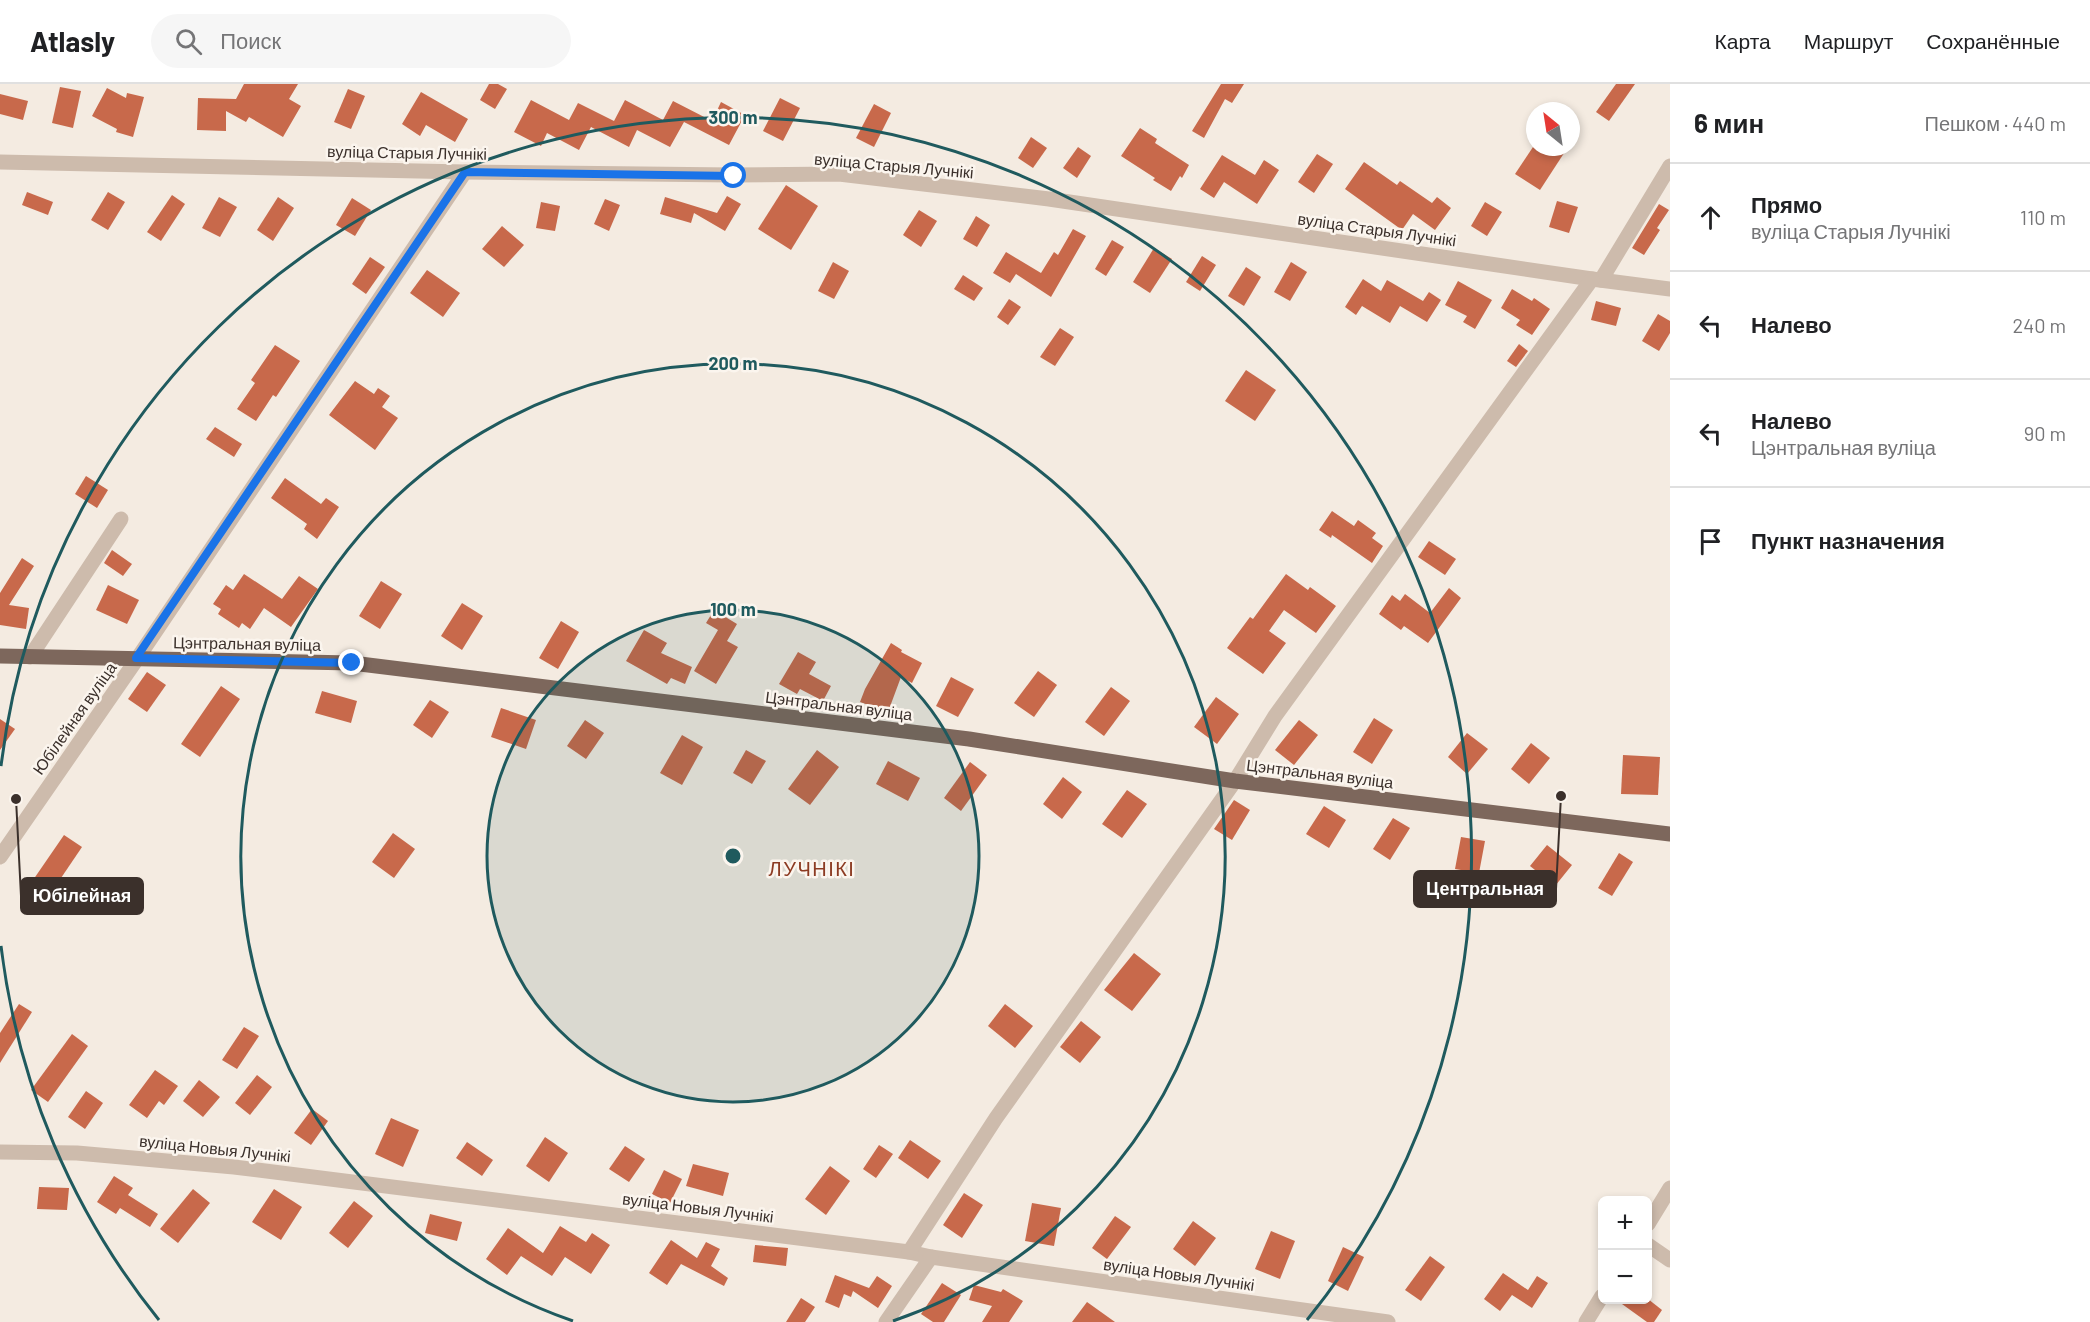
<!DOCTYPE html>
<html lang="ru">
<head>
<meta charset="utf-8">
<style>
  :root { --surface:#fff; --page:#f6f6f6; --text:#202124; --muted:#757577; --line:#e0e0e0 }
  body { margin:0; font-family:Barlow,sans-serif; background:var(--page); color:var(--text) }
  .controls { position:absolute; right:18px; bottom:18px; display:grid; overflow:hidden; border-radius:9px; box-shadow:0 3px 9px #0003 }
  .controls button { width:54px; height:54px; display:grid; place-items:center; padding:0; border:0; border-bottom:2px solid var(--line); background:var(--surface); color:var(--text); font:30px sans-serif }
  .compass { position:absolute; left:1526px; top:18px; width:54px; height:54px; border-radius:50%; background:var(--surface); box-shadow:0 3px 9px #0003; rotate:330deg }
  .stop { position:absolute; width:18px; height:18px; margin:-14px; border:4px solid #1a73e8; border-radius:50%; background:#fff }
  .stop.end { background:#1a73e8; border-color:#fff; box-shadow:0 2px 6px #0008 }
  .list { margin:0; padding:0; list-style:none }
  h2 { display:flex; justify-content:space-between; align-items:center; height:78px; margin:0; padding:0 24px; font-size:26px }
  h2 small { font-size:20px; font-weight:400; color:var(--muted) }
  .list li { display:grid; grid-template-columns:39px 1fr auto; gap:18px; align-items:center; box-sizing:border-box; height:108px; padding:0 24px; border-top:2px solid var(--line) }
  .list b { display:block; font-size:22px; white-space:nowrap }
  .list p { margin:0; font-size:20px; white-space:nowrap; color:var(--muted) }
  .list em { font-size:20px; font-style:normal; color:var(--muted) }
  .icon { flex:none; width:33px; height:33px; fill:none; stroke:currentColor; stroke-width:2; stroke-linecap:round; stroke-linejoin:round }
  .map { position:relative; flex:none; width:1670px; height:1238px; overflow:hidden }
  header { display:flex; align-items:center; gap:36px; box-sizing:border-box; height:84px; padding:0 30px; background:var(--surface); border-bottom:2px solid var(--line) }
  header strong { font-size:28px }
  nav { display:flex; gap:33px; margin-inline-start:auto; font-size:21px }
  .search { width:420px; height:54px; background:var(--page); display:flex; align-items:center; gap:15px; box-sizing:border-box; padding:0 21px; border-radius:33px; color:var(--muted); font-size:22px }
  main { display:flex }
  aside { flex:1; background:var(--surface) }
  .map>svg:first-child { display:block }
  .building { fill:#c8694b }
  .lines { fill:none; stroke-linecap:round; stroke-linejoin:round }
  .minor { stroke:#cdbbac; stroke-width:15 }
  .major { stroke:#7d675c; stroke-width:15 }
  .route { stroke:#1a73e8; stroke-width:8 }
  .ring { fill:none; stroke:#1f5a5e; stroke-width:3 }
  .labels { text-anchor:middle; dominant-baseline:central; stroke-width:5; stroke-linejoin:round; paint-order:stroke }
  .street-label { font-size:16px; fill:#3b302b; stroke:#fbf5ee }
  .quarter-label { font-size:20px; letter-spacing:1.5px; fill:#8c3b22; stroke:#fbf5ee }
  .centre { fill:#1f5a5e; stroke:#fbf5ee; stroke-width:3 }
  .ring-label { font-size:18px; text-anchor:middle; font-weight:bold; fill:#1f5a5e; stroke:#fbf5ee; stroke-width:5; stroke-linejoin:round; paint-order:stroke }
  .leader { fill:none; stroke:#3b302b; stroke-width:2 }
  .callout-dot { fill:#3b302b; stroke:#fbf5ee; stroke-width:2 }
  .callout { fill:#3b302b; stroke:#3b302b; stroke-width:2 }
  .callout-label { font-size:18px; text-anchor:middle; font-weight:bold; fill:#fff }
</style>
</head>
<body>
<header>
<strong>Atlasly</strong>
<div class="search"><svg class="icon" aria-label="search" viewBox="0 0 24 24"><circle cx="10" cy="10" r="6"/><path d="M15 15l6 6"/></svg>Поиск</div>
<nav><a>Карта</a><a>Маршрут</a><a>Сохранённые</a></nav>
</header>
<main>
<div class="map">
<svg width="1670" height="1238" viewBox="0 0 1670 1238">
  <rect width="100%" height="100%" fill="#f4ebe1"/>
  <g class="building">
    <polygon points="244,0 298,0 289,15 301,22 283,53 249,33 246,38 226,27 226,47 197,46 198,14 236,15"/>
    <polygon points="489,0 498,0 507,5 495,25 480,16"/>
    <polygon points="1221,0 1244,0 1232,19 1225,15 1204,54 1192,47"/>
    <polygon points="1616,0 1635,0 1609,37 1596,28"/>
    <polygon points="60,3 81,7 73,44 52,39"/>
    <polygon points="107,4 126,14 127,9 144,13 133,53 116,48 117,45 92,32"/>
    <polygon points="348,5 365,12 351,45 334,38"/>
    <polygon points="421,8 468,35 455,58 426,41 420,52 402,40"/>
    <polygon points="0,10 28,17 23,36 0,30"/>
    <polygon points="780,14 800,24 783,57 763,47"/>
    <polygon points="531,16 569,36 578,19 614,37 625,16 663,36 673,17 712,37 721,18 745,31 729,61 684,38 670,63 637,46 629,63 591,43 579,66 547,49 541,62 514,48"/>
    <polygon points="874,20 891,29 874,63 856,54"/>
    <polygon points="1140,44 1157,55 1155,59 1189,81 1182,94 1180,92 1171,107 1153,96 1155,94 1121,72"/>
    <polygon points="1031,53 1047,64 1033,84 1018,74"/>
    <polygon points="1078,63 1091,72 1077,94 1063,84"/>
    <polygon points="1533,63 1568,63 1540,106 1515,90"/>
    <polygon points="1317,70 1333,80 1314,109 1298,98"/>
    <polygon points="1222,71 1255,91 1264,76 1279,86 1257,120 1224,98 1214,114 1200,105"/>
    <polygon points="1364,78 1397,101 1400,97 1432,119 1437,113 1451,124 1435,146 1413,130 1402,146 1345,105"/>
    <polygon points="786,101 818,122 791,166 758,145"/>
    <polygon points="27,108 53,118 48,131 22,121"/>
    <polygon points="108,108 125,118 108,146 91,136"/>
    <polygon points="172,111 185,120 161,157 147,148"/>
    <polygon points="727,112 741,120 725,147 694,129 691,139 660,130 665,113 717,129"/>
    <polygon points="219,113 237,123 220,153 202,144"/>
    <polygon points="278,113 294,124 273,157 257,146"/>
    <polygon points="352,114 371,126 355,152 336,141"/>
    <polygon points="605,115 620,121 609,147 594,140"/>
    <polygon points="1557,117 1578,123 1569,149 1549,143"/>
    <polygon points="541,118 560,122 555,147 536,144"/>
    <polygon points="1485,118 1502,128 1487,152 1471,142"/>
    <polygon points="1659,120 1669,126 1657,144 1660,146 1644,171 1632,164"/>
    <polygon points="919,126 937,137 921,163 903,151"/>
    <polygon points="976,132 990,141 977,163 963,155"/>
    <polygon points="502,142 524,161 504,183 482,165"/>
    <polygon points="1073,145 1086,152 1051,213 1016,190 1010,199 993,189 1006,168 1041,189 1054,168 1058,171"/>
    <polygon points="1112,156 1124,163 1106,192 1095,185"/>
    <polygon points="1154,164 1172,175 1150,209 1133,198"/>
    <polygon points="1202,172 1216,181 1200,207 1186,198"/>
    <polygon points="370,173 385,183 366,210 352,200"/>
    <polygon points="833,178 849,187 834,215 818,207"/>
    <polygon points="1291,178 1307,188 1290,217 1274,208"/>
    <polygon points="1246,183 1261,193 1244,222 1228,212"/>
    <polygon points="427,186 460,209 443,233 410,209"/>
    <polygon points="963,191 983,204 974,217 954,205"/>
    <polygon points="1363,195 1381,207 1387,196 1423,217 1429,208 1441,216 1427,238 1400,222 1390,239 1362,222 1356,231 1345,223"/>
    <polygon points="1458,197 1492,216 1475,245 1463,238 1467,232 1445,221"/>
    <polygon points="1512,205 1532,217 1534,214 1550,225 1532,251 1516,241 1520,236 1501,224"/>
    <polygon points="1009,215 1021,223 1008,241 997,233"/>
    <polygon points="1596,217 1621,224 1616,242 1591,236"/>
    <polygon points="1658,230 1670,237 1670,249 1659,267 1642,257"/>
    <polygon points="1060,244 1074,253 1055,282 1040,273"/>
    <polygon points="1519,260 1528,267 1516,283 1507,277"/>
    <polygon points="275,261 300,277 276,313 273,311 256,337 237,325 255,299 251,296"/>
    <polygon points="1246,286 1276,306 1255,337 1225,317"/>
    <polygon points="355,297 374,310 378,304 390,312 382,323 398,334 375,366 329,331"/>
    <polygon points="215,343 242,360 234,373 206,355"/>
    <polygon points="86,392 108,406 97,424 75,410"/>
    <polygon points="285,394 321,420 326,414 339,423 317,455 304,445 307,440 271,414"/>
    <polygon points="1332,427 1354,442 1358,436 1376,449 1372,454 1383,462 1372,479 1332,451 1331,454 1319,446"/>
    <polygon points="1429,457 1456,475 1445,491 1418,473"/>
    <polygon points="112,466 132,480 123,492 104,479"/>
    <polygon points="22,474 34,482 9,521 29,524 26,545 0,541 0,509"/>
    <polygon points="244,490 282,515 299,492 318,505 291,543 264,524 250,545 242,539 239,544 218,530 221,525 213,520 226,501 233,506"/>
    <polygon points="1286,490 1308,506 1310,503 1336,522 1316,549 1284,526 1269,547 1286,559 1263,590 1227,564 1250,533 1253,535"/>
    <polygon points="381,497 402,510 380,545 359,532"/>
    <polygon points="108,501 139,516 127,540 96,526"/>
    <polygon points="1449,504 1461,514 1428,559 1404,542 1401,546 1379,530 1392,511 1400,517 1405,510 1430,529"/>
    <polygon points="462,519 483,532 462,566 441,552"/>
    <polygon points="714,526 737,540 727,557 738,563 716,600 694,587 718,546 706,539"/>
    <polygon points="561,537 579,548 558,585 539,574"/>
    <polygon points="644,546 667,559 661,569 692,583 685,600 671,594 667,600 626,577"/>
    <polygon points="891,559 902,566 901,568 922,579 912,599 901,593 888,628 860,618 865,605"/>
    <polygon points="798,568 816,578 809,590 831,602 823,617 800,605 797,610 779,600"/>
    <polygon points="1038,587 1057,601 1034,633 1014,619"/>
    <polygon points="147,588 166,601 147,628 128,615"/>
    <polygon points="951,593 974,605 958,633 936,622"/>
    <polygon points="221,602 240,615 200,673 181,660"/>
    <polygon points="1111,603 1130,617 1104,652 1085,638"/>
    <polygon points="322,607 357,617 351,639 315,629"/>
    <polygon points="1216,613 1239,630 1217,660 1194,643"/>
    <polygon points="430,616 449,628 432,654 413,641"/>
    <polygon points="501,624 536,636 526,665 491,653"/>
    <polygon points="1374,634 1393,646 1372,680 1353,668"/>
    <polygon points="0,635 15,645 0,666"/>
    <polygon points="585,636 604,649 586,675 567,662"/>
    <polygon points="1299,636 1318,651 1294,681 1275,666"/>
    <polygon points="1467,649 1488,665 1467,690 1448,673"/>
    <polygon points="682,651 703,663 682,701 660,689"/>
    <polygon points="1531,659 1550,674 1529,700 1511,685"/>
    <polygon points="746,666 766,677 752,700 733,689"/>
    <polygon points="817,666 839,683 810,721 788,705"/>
    <polygon points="1623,671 1660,673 1658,711 1621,710"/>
    <polygon points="888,677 920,694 908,717 876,700"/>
    <polygon points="970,678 987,691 961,727 944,714"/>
    <polygon points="1063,693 1082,708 1062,735 1043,720"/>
    <polygon points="1127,706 1147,720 1122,754 1102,740"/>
    <polygon points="1234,716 1250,726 1232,756 1214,745"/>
    <polygon points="1324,722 1346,736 1329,764 1306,750"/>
    <polygon points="1393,734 1410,744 1390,776 1373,765"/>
    <polygon points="393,749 415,765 394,794 372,778"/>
    <polygon points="64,751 82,763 38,828 20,815"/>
    <polygon points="1461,753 1485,757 1479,789 1455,785"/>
    <polygon points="1547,761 1572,781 1555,802 1530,782"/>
    <polygon points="1619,769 1633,778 1612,812 1598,804"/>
    <polygon points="1134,869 1161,890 1132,927 1104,906"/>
    <polygon points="19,920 32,928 0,979 0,949"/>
    <polygon points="1005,920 1033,942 1015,964 988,942"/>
    <polygon points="1081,937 1101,953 1080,979 1060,963"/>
    <polygon points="244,943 259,952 237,985 222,976"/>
    <polygon points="72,950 88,962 48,1018 31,1006"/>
    <polygon points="155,986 178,1002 164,1021 159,1017 147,1034 129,1021"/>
    <polygon points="257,991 272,1003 250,1031 235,1019"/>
    <polygon points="199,996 220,1013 203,1033 183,1017"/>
    <polygon points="86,1007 103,1019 85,1045 68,1033"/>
    <polygon points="312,1025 328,1037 311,1061 294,1049"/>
    <polygon points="391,1034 419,1046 403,1083 375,1070"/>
    <polygon points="545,1053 568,1069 549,1098 526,1082"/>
    <polygon points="910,1056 941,1077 928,1095 898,1074"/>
    <polygon points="467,1058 493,1076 482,1092 456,1074"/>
    <polygon points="879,1061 893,1070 876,1094 863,1085"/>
    <polygon points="625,1062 645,1075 629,1098 609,1085"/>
    <polygon points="693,1080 729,1089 723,1112 686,1102"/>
    <polygon points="830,1082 850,1097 826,1131 805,1115"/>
    <polygon points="664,1086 682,1095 670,1119 652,1110"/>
    <polygon points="114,1092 133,1104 128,1111 158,1130 150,1143 120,1124 116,1130 97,1118"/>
    <polygon points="39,1103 69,1104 67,1126 37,1125"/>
    <polygon points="193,1105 210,1119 178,1159 160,1145"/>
    <polygon points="274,1105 302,1123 281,1156 252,1138"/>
    <polygon points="964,1109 983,1121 962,1154 943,1141"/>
    <polygon points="354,1117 373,1132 348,1164 329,1149"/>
    <polygon points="1032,1119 1061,1124 1054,1162 1025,1157"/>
    <polygon points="430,1130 462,1138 457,1157 425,1149"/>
    <polygon points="1115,1132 1131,1143 1107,1175 1092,1164"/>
    <polygon points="1193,1137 1216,1154 1195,1182 1173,1165"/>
    <polygon points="560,1142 586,1158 592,1149 610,1161 591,1190 565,1173 552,1192 521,1172 507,1191 486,1175 508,1144 543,1169"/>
    <polygon points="1271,1147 1295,1157 1280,1195 1255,1185"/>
    <polygon points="671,1156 697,1174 706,1158 720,1165 711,1182 728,1194 724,1202 681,1180 667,1201 649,1189"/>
    <polygon points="755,1161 788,1164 786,1182 753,1178"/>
    <polygon points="1343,1163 1364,1173 1348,1207 1328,1197"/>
    <polygon points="1430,1172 1445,1183 1421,1217 1405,1206"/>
    <polygon points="1503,1189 1528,1206 1537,1192 1548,1199 1532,1224 1512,1211 1500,1227 1484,1215"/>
    <polygon points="835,1191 869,1204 877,1192 892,1202 878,1224 853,1207 851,1213 844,1210 839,1224 825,1218"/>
    <polygon points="942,1199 961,1211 944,1238 933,1238 921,1230"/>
    <polygon points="974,1201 1001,1208 1003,1205 1023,1217 1009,1238 982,1238 992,1222 969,1216"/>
    <polygon points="801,1214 815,1223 805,1238 786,1238"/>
    <polygon points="1615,1215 1648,1215 1662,1226 1654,1238 1647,1238"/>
    <polygon points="1087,1218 1115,1238 1072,1238"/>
  </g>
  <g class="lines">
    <g class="minor">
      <polyline points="0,78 465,88 733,91 839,90 1049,115 1592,195 1670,205"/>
      <polyline points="1601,196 1670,82"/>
      <polyline points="30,573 121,435"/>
      <polyline points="0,773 137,575 465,88"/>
      <polyline points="0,1068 77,1069 234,1083 909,1168 931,1173 1388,1238"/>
      <polyline points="1648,1140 1670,1104"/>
      <polyline points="1648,1161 1670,1176"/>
      <polyline points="909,1168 996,1034 1235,697 1275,632 1592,195"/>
      <polyline points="886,1238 931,1173"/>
      <polyline points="1586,1238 1602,1212"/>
    </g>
    <polyline class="major" points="0,572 352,579 969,655 1235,697 1670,750"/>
  </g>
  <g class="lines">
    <polyline class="route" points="352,579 136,574 465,88 734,92"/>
  </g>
  <circle cx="733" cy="772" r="246" fill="#1f5a5e" fill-opacity=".12"/>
  <g class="ring">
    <circle cx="733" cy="772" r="246"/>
    <path d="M573 1237A492 492 0 1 1 893 1237"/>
    <path d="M159 1236A738 738 0 0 1 1 862M1 682A738 738 0 1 1 1307 1236"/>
  </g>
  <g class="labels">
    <g class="street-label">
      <text transform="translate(407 68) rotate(1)">вуліца Старыя Лучнікі</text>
      <text transform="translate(894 81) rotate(5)">вуліца Старыя Лучнікі</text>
      <text transform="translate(1377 145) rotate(8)">вуліца Старыя Лучнікі</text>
      <text transform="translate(247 559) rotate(1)">Цэнтральная вуліца</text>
      <text transform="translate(839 621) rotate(7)">Цэнтральная вуліца</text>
      <text transform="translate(74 634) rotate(-55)">Юбілейная вуліца</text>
      <text transform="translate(1320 689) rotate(7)">Цэнтральная вуліца</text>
      <text transform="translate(215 1064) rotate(6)">вуліца Новыя Лучнікі</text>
      <text transform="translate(698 1123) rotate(7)">вуліца Новыя Лучнікі</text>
      <text transform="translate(1179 1190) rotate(8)">вуліца Новыя Лучнікі</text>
    </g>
    <g class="quarter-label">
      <text x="812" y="784">ЛУЧНІКІ</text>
    </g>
  </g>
  <circle cx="733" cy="772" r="9" class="centre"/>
  <g class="ring-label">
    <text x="733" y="40">300 m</text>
    <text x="733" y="286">200 m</text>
    <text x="733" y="532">100 m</text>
  </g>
  <path class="leader" d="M1561 712L1556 805M16 715L21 812"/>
  <g class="callout-dot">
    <circle cx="1561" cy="712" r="6"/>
    <circle cx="16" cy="715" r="6"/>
  </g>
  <g class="callout">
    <rect x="1414" y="787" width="142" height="36" rx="6"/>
    <rect x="21" y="794" width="122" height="36" rx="6"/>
  </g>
  <g class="callout-label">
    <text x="1485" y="811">Центральная</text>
    <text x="82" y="818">Юбілейная</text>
  </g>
</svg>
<div class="controls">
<button>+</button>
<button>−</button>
</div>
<svg class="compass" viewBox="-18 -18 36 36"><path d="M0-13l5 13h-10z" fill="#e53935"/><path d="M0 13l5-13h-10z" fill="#757577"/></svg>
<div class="stop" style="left:734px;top:92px"></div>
<div class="stop end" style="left:352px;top:579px"></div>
</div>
<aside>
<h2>6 мин<small>Пешком · 440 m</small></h2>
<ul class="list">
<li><svg class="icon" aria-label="ahead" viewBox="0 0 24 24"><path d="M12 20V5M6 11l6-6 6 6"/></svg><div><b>Прямо</b><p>вуліца Старыя Лучнікі</p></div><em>110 m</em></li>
<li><svg class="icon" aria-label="left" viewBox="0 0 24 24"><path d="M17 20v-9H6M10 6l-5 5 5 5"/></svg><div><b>Налево</b></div><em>240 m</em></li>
<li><svg class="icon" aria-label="left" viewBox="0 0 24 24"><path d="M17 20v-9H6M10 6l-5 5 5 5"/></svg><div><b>Налево</b><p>Цэнтральная вуліца</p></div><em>90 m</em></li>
<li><svg class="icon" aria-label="arrive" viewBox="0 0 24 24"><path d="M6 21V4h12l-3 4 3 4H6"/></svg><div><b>Пункт назначения</b></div></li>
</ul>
</aside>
</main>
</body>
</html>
